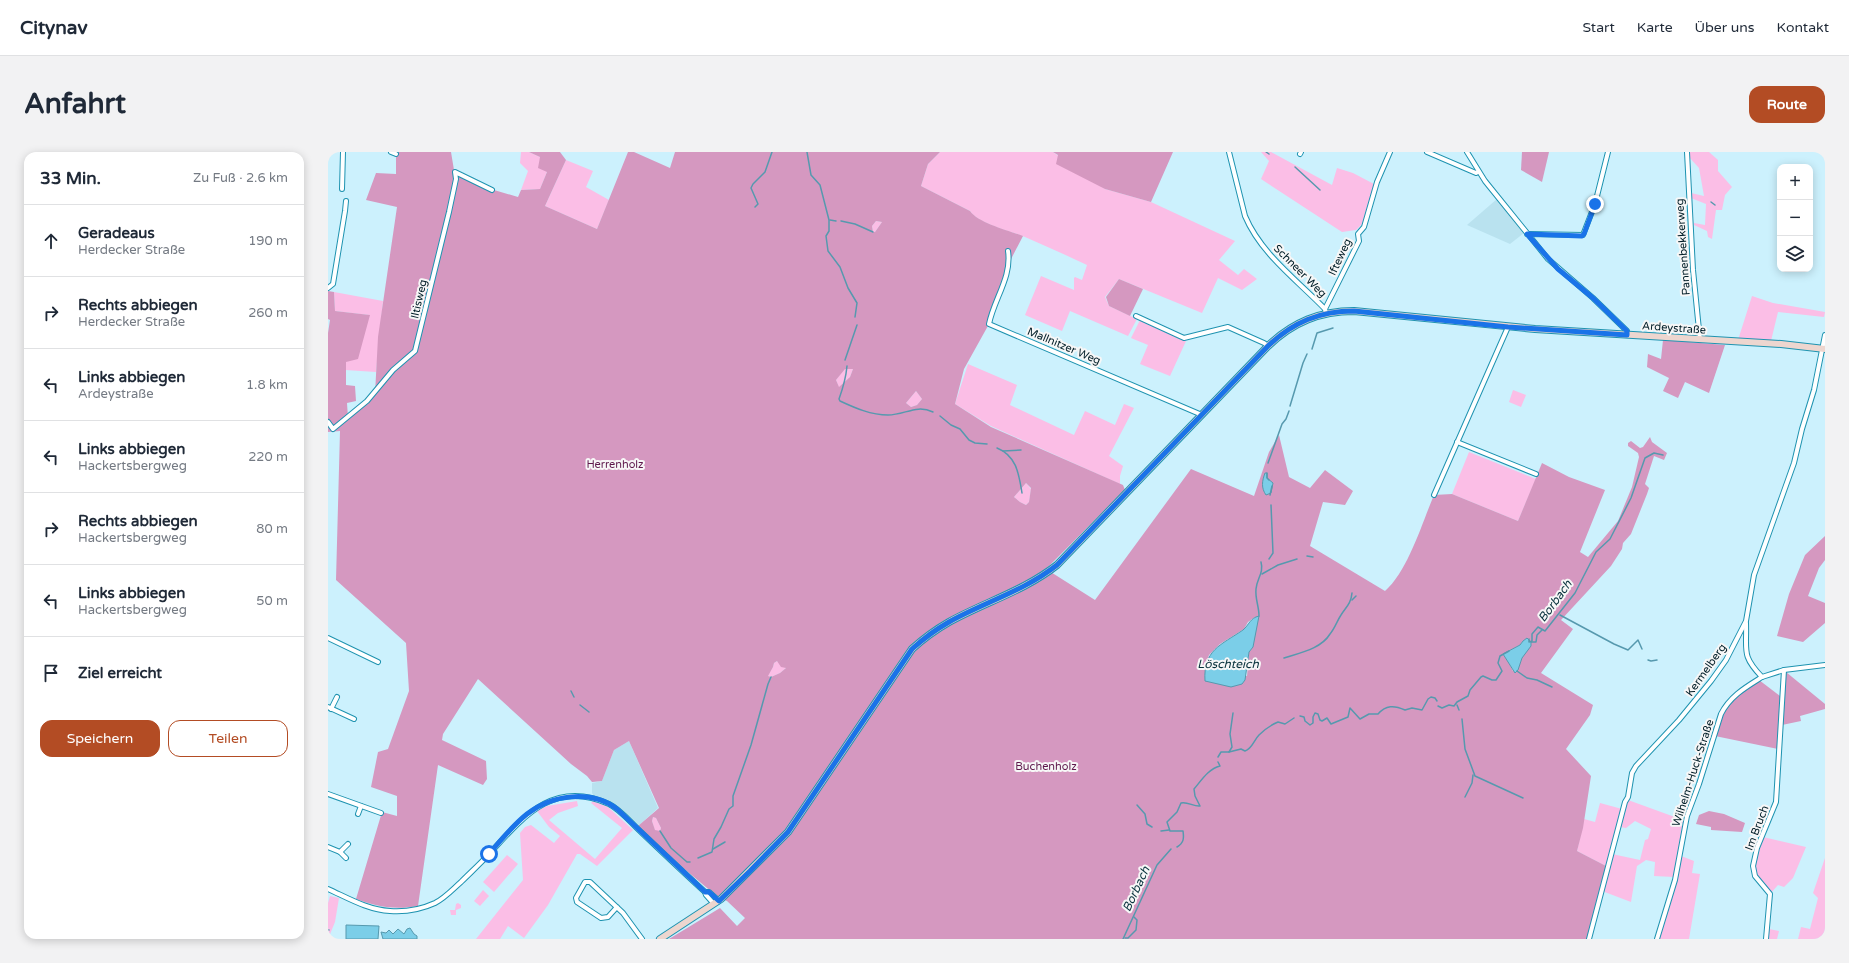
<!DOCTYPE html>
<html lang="de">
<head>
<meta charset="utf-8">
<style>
  :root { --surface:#fff; --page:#f2f2f3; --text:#1f2937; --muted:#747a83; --line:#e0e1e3; --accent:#b34c24 }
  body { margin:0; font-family:"Varela Round",sans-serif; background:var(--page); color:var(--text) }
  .controls { position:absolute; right:12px; top:12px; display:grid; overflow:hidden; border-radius:8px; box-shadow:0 2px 10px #0003 }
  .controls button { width:36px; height:36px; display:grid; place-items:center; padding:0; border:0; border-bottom:1px solid var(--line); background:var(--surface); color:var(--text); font:20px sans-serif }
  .stop { position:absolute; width:12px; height:12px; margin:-9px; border:3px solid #1a73e8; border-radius:50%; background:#fff }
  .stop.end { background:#1a73e8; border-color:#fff; box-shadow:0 1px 4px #0008 }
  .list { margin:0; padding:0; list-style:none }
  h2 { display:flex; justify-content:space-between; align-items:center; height:52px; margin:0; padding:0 16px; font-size:17px }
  h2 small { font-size:13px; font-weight:400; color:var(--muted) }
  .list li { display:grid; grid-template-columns:26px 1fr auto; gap:12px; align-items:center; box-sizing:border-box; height:72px; padding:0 16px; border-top:1px solid var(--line) }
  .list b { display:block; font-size:15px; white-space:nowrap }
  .list p { margin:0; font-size:13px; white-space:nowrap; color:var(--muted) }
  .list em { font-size:13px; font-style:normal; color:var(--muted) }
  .actions { display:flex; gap:8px; padding:12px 16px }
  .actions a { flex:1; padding:9px 0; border:1px solid var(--accent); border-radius:12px; text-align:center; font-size:14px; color:var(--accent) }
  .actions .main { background:var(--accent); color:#fff }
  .icon { flex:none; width:22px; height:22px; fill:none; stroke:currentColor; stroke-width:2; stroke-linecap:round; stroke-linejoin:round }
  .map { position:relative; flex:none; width:1497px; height:787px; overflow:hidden; border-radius:12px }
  header { display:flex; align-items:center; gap:24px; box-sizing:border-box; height:56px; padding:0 20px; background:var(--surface); border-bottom:1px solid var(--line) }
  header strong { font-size:19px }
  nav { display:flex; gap:22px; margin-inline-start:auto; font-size:14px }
  .intro { display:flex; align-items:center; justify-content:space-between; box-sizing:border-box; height:96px; padding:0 24px }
  h1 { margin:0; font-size:28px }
  .button { padding:10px 18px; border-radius:12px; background:var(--accent); color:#fff; font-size:14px; font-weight:700 }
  main { display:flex; gap:24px; padding:0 24px }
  aside { flex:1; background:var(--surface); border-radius:12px; box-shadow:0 2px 10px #0003 }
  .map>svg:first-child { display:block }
  .built { fill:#b9e2ef }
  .green { fill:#fbbee6 }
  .forest { fill:#d598c0; fill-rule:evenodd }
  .water { fill:#7bcee8; stroke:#5699ae }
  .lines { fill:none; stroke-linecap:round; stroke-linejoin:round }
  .stream { stroke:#5699ae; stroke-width:1.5 }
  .street-casing { stroke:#1e93b0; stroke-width:6 }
  .secondary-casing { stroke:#1e93b0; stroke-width:8 }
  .street { stroke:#fff; stroke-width:4 }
  .secondary { stroke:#edd6cf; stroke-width:6 }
  .route { stroke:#1a73e8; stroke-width:5 }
  .labels { text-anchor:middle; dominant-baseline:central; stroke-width:4; stroke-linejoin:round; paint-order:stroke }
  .street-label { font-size:11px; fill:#001d27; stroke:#f7f7f7 }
  .park-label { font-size:11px; fill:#5e184c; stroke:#f7f7f7 }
  .water-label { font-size:12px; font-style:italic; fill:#06303b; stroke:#f7f7f7 }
</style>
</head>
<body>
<header>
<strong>Citynav</strong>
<nav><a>Start</a><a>Karte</a><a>Über uns</a><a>Kontakt</a></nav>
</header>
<div class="intro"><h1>Anfahrt</h1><a class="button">Route</a></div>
<main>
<aside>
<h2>33 Min.<small>Zu Fuß · 2.6 km</small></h2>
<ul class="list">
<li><svg class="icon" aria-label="ahead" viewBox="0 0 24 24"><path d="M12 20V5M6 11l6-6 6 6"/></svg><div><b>Geradeaus</b><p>Herdecker Straße</p></div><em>190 m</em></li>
<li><svg class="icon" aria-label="right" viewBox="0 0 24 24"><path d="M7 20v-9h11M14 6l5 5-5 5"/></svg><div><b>Rechts abbiegen</b><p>Herdecker Straße</p></div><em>260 m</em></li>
<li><svg class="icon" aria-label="left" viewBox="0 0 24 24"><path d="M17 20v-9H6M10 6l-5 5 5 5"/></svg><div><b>Links abbiegen</b><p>Ardeystraße</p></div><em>1.8 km</em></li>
<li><svg class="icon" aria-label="left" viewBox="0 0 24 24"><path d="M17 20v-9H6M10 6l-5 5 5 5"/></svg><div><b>Links abbiegen</b><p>Hackertsbergweg</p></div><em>220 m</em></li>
<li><svg class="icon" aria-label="right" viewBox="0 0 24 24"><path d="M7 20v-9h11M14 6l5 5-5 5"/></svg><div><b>Rechts abbiegen</b><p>Hackertsbergweg</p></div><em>80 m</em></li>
<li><svg class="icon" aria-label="left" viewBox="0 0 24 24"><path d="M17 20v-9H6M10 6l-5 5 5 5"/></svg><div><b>Links abbiegen</b><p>Hackertsbergweg</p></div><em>50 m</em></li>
<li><svg class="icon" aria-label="arrive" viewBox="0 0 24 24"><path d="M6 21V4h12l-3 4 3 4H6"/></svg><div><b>Ziel erreicht</b></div></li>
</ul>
<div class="actions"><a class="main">Speichern</a><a>Teilen</a></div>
</aside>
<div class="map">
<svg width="1497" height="787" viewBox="0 0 1497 787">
  <rect width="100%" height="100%" fill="#ccf1fd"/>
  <g class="built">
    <polygon points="1169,47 1196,81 1182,92 1139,73"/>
    <polygon points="301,589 330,656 310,674 285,652 266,644 264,641 264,631 274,629 286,598"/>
  </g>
  <g class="green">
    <polygon points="193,0 201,0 212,5 219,20 212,37 193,38 200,19 192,11"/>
    <path d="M612 0H725L777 37 823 50 907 89 891 108 910 123 916 117 929 127 914 138 890 126 874 161 791 127 777 145 781 154 809 167 800 184 742 159 734 179 697 163 713 124 746 138V126L747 125 754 128 759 113C738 103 718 94 697 85 683 79 650 72 642 59L593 34 600 12Z"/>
    <polygon points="933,0 943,0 1004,33 1009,16 1025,21 1046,32 1034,72 1028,78 1014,80 933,27 941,9"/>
    <polygon points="1360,0 1381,0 1390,8 1390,19 1404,35 1397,43 1394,58 1388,58 1384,87 1380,85 1379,79 1366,73 1366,71 1377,73 1378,52 1363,46 1363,41 1376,44 1371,16 1361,5"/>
    <polygon points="238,8 265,19 258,35 281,48 269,77 217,54"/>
    <polygon points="548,69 554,70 547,80 545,80 544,74"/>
    <polygon points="6,140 55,149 48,220 17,218 18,210 41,163 7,159"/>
    <polygon points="1424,144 1445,151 1497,160 1496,165 1450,160 1443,189 1410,188"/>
    <polygon points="812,168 858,189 842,224 812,212 820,193 803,186"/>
    <polygon points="640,212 689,233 682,253 746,283 757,259 787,273 796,252 806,256 781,304 795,314 792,324 792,332 663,274 627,252"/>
    <polygon points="517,216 525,217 522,225 511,236 508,228"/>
    <polygon points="1185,238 1198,243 1193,255 1181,250"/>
    <polygon points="588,239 594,247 589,253 583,255 578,251"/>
    <polygon points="1141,300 1208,327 1190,369 1124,342"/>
    <polygon points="698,331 703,337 701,350 698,353 692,350 686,345"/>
    <polygon points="449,509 458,516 452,521 443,525 439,524 445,515 446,511"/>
    <polygon points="1300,648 1355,668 1346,725 1326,724 1327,710 1318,708 1309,714 1303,750 1274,739 1284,702 1312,708 1317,688 1320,687 1323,677 1307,669 1298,676 1292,675"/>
    <polygon points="249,649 250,654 230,661 221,668 267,707 294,676 263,651 265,649 280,655 305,678 269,714 252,702 249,702 220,753 196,786 180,774 172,787 148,787 195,728 192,681 197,675 203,673 226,691 232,684 221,675 209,659 219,654"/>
    <polygon points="1272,651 1294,657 1278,714 1249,699 1256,667 1267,670"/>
    <polygon points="325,665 328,666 333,676 332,679 327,679 324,669"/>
    <path d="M1435 685 1478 695 1465 726 1456 735 1450 733 1443 741C1422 719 1424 713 1435 685Z"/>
    <polygon points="179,703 190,712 166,740 155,730"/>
    <polygon points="1353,704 1366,709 1364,721 1372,722 1361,787 1331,787"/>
    <polygon points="1497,706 1497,787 1470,787 1473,775 1482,777 1490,746 1485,741"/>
    <polygon points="155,738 161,744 152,754 146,749"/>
    <polygon points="2,744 11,746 7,770 0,787 0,751"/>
    <polygon points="130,751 133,753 133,756 128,758 128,763 123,763 122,758 127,758 128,752"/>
    <polygon points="1441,777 1451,779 1449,787 1439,787"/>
  </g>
  <g class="forest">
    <path d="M68 0H123L126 18 166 38 190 45 193 38 212 37 219 20 210 16 212 5 201 0H232L238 8 217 54 269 77 300 0H306L342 16 347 0H612L600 12 593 34 642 59C650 71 682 79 695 84L682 109 661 172 636 217 627 252 663 275 795 333 797 338 718 417 767 448 863 317 926 344 941 300 951 283 961 325 982 336 997 318 1025 339 1017 353 995 350 982 394 1057 439C1080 419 1094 371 1106 343L1124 342 1190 369 1214 311 1241 325 1277 338 1252 400 1260 405 1290 369 1304 335 1311 305 1310 301 1300 294V291L1303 289 1312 296 1315 295 1322 285 1324 290 1339 301 1336 308 1326 304 1317 332 1321 336 1319 342 1303 382 1295 391 1294 397 1283 414 1233 468 1245 477 1213 521 1265 553 1262 563 1238 597 1263 624 1255 676 1249 699 1278 714 1259 787H341L392 756 409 774 417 766 399 749 391 746 354 715 310 674 331 656 301 589 286 598 274 629 264 630 259 624 243 612 150 527 115 582 114 588 158 609 159 627 155 633 110 613 90 754C67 758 50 755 28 747L54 660 69 664V644L43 635 50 600 60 597 81 539 78 491 8 428 12 279 0 280V181L2 168 0 167V139L6 140 7 159 42 163 30 207 18 210V233L27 234 28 249 19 251 20 266 47 242 50 185 69 55 38 48 48 21 68 22ZM548 69 554 70 547 80H545L544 74ZM517 217H525L522 225 511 235 508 228ZM588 239 594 247 589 253 583 255 578 251ZM698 331 703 336 701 350 698 353 692 350 686 345ZM927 465 925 495 921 500 919 524 877 517 881 503 892 492 916 477 920 470ZM1198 488C1197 501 1194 510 1185 519L1180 509 1175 502 1192 493 1195 489ZM449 509 453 515 458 516 452 521 443 525 440 524 445 515 446 511ZM325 665 328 666 333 676 332 679 327 678 324 669Z"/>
    <polygon points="725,0 845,0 823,50 777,37 728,12 730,3"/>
    <polygon points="1194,0 1221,0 1214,30 1193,18"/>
    <polygon points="791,127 815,137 802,164 781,154 778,145"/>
    <polygon points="1335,188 1397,193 1381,241 1357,230 1350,246 1335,239 1341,226 1319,215 1320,202 1333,207"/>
    <polygon points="1497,384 1497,408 1491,416 1480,444 1497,451 1497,471 1475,490 1449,484 1461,442 1477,403"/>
    <polygon points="1458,520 1497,552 1497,557 1472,564 1473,569 1454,573"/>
    <path d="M1431 528 1452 544 1450 597 1387 584C1396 552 1404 545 1431 528Z"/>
    <polygon points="1381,659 1396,662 1417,671 1414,680 1383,678 1383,675 1368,672 1371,663"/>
  </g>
  <g class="water">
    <path d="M937 321H939V326L945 331 943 341 938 343C933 336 934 329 937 321Z"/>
    <path d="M931 464 925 495 921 500 917 528 914 532 903 535 877 529C875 498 893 493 915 478 921 473 922 466 931 464Z"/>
    <polygon points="1199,486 1203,490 1203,494 1194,506 1190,518 1187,521 1175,502 1192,493 1195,489"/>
    <polygon points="18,773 51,774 50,787 18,787"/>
    <polygon points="82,776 86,782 89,784 89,787 55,787 53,780 58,781 61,778 65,782 70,777 76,782 79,777"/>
  </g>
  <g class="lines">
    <g class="stream">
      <polyline points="479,0 483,23 492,33 501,68 501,79 498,84 500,99 512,115 520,136 529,151 527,165"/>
      <polyline points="938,0 941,2"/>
      <polyline points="967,15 992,38"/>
      <polyline points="1383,50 1387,53"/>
      <polyline points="427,55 430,52 423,36 425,32 437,20 444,0"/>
      <polyline points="502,68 508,69"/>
      <polyline points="513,69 527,72 545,80"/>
      <polyline points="984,197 989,181 1005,176"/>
      <polyline points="517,208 529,173"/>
      <path d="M519 214C518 225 515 236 511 247L512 249C527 256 543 263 560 263 577 263 588 252 605 260"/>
      <polyline points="962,254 975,211 979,202"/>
      <polyline points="612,264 623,273 632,277 641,288 647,291 659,292"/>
      <path d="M669 296C689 304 691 323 694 341"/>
      <polyline points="675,299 693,298"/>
      <polyline points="940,311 954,272 958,267 961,259"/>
      <polyline points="939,321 939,326 941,328"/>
      <polyline points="942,343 944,334"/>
      <polyline points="979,404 985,405"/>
      <polyline points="941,407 945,401 943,353"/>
      <polyline points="934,422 950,413 969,407"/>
      <polyline points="1024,448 1028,444"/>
      <polyline points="1232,463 1286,492 1300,498 1310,488 1314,497"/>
      <path d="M931 464C931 454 927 447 928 437 929 426 936 421 933 410"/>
      <polyline points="1201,487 1201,490 1204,489 1204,482 1210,475 1217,479 1247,441 1268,400 1282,387 1303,346 1317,306 1326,301 1335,303"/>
      <polyline points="1203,490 1208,490 1209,483 1214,478"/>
      <path d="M956 506C971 501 993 497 1002 482 1007 476 1009 469 1013 463 1018 455 1023 452 1024 441"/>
      <polyline points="1320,508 1323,509 1329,508"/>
      <polyline points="1189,519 1199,526 1209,528 1224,535"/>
      <polyline points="243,539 246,545"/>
      <polyline points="252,553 261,560"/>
      <polyline points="1129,553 1131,558"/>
      <polyline points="1110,554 1114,556 1121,553 1126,554 1129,550 1140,544 1142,538 1153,525 1155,524 1164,528 1168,528 1174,519 1170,511 1172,504 1181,499"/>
      <path d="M972 564 976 565 977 569 982 573 985 571V565L987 561 990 562 992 568 994 569 999 566 1003 572 1020 565 1022 556 1032 567 1041 562H1050C1058 553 1066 553 1077 558L1084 556 1094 558 1100 547 1103 545 1107 546 1109 549"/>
      <polyline points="1134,567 1137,597 1147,624 1195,646"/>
      <path d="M901 600 913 597 917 599C924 597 926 588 931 583 936 578 943 573 950 570L957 572 966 566"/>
      <polyline points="890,605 893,600 901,600 904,595 902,582 905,561"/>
      <polyline points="1137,645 1144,631 1145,623"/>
      <polyline points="809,653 817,662 819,672 824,675"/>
      <polyline points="332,679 343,696 359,710 362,710"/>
      <polyline points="833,679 841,678"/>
      <path d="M849 695C856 691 856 686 855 679H842L839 670 849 660 853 651C859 649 866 655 872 654L867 644 866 637C873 629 880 617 892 614L890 610"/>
      <polyline points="385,697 397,690"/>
      <polyline points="370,706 384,700 386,687 393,675 401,657 405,654 405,644 423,593 440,532 443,525"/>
      <polyline points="0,778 1,778"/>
      <polyline points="797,786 800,786 808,778 809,768 806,765"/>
      <polyline points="795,787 829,713 843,697"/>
    </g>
    <g class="street-casing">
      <g id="street">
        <polyline points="63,0 68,2"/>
        <path d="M901 0 917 64C933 102 969 128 997 157L998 161"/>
        <polyline points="1099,0 1148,21 1150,20"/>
        <polyline points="1139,0 1157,29 1220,107 1265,146 1299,179 1299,183"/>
        <polyline points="1359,0 1365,118 1372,188"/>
        <polyline points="972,2 973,0"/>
        <polyline points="14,37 15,0"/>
        <polyline points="1199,82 1255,83 1267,52 1280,0"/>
        <path d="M680 99C684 125 666 147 661 172L874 263"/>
        <polyline points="0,136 5,132 17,59 18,49"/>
        <polyline points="997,157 1031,89 1030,82 1036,75 1049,30 1062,0"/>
        <polyline points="808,164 856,186 900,175 936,191 940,194"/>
        <polyline points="0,270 5,277 39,249 65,218 87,199 121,60 128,27 127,20 164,38"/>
        <polyline points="1129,290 1208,322"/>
        <polyline points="1106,343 1180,175"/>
        <path d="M1418 471C1419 499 1413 503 1434 525L1456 518 1497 513"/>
        <polyline points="0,486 50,510"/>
        <polyline points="0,555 26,567"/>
        <polyline points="3,557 9,545"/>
        <polyline points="0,642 53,661"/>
        <polyline points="30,662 33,654"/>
        <polyline points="0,695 12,700 20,692"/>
        <polyline points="12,700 18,706"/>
        <path d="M0 737C20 746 40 758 62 759 77 760 94 757 107 751 117 746 125 737 133 730 143 720 153 711 163 700 196 664 226 627 281 652 293 658 303 671 313 680 334 700 355 720 377 740H381L391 749"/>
        <polyline points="377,740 378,743 386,752"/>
        <polyline points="289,755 280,765 273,766 249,750 248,746 257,730 262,730 295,761 314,787"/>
        <polyline points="1261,787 1297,650 1300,645 1304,621 1308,614 1351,568 1383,529 1398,508 1418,469 1426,423 1466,311 1474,277 1486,238 1497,183"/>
        <path d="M1329 787 1347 728 1359 664 1371 632 1393 562C1402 544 1418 535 1434 525"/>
        <polyline points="1438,787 1442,742 1427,724 1425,714 1429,696 1448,650 1456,518"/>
      </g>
    </g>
    <g class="secondary-casing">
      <path id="secondary" d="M332 787 393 747 460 680 584 497C595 487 607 478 621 470 657 450 696 439 729 413L940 194C965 170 992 159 1026 159L1207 177 1453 192 1497 197"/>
    </g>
    <use href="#street" class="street"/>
    <use href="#secondary" class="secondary"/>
  </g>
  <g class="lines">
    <path class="route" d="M161 702C173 688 185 673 199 662 223 643 263 637 289 657L377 740H381L391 749 422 719 460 680 584 497C595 487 607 478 621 470 657 450 696 439 729 413L940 194C965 170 992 159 1026 159L1180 175 1299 183V179L1265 146 1230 117 1199 82 1254 84 1256 82 1267 52"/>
  </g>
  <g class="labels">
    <g class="street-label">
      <text transform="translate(1355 95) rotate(-94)">Pannenbekkerweg</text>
      <text transform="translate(1012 105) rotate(-65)">Ifteweg</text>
      <text transform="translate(972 119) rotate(45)">Schneer Weg</text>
      <text transform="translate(91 147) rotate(-77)">Iltisweg</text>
      <text transform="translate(1346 176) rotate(4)">Ardeystraße</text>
      <text transform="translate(736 194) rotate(23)">Mallnitzer Weg</text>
      <text transform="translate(1378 518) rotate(-55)">Kermelberg</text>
      <text transform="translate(1365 621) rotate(-72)">Wilhelm-Huck-Straße</text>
      <text transform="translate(1429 676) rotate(-69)">Im Bruch</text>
    </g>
    <g class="park-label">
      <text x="287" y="312">Herrenholz</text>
      <text x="718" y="614">Buchenholz</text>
    </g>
    <g class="water-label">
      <text transform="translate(1227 449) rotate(-54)">Borbach</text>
      <text x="900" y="512">Löschteich</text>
      <text transform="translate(808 737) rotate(-65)">Borbach</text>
    </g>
  </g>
</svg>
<div class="controls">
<button>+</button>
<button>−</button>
<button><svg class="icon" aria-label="layers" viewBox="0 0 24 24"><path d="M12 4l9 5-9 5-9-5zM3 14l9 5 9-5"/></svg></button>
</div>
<div class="stop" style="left:161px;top:702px"></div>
<div class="stop end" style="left:1267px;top:52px"></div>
</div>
</main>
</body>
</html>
